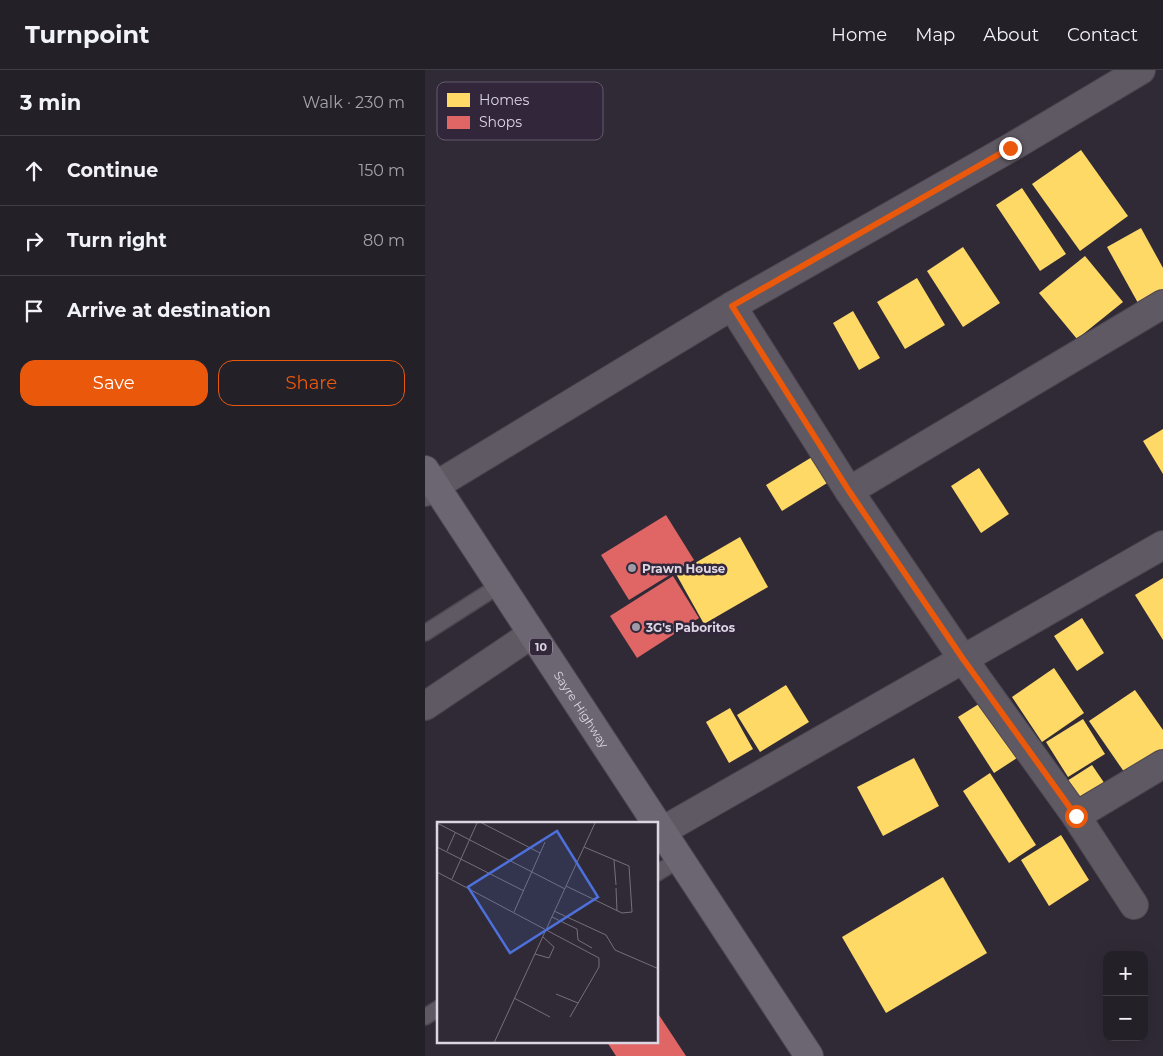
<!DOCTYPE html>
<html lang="en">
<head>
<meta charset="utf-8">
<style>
  :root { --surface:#242028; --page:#302d34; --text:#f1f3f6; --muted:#a3a3a8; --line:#413e45; --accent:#ea580c }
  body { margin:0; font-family:Montserrat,sans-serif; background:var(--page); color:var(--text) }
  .controls { position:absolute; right:15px; bottom:15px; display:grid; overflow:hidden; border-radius:10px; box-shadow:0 5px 20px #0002 }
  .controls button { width:45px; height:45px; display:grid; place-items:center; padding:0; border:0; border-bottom:1px solid var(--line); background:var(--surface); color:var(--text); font:25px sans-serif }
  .stop { position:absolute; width:15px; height:15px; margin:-11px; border:4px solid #ea580c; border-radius:50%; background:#fff }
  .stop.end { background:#ea580c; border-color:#fff; box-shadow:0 1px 5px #0008 }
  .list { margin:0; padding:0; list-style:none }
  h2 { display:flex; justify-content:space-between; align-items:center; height:65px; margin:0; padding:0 20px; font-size:21px }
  h2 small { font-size:16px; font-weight:400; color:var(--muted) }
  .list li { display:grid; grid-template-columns:32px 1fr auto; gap:15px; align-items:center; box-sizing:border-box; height:70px; padding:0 20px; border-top:1px solid var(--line) }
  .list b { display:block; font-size:19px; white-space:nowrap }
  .list em { font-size:16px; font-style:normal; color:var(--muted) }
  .actions { display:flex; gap:10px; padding:15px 20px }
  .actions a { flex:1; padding:11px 0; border:1px solid var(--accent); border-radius:15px; text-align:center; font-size:18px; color:var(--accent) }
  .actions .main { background:var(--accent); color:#fff }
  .icon { flex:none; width:28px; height:28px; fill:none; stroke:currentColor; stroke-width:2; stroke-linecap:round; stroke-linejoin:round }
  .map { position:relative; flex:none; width:738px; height:986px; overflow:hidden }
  header { display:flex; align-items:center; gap:30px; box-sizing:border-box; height:70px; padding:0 25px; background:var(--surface); border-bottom:1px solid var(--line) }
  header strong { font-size:24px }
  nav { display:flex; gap:28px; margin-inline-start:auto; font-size:18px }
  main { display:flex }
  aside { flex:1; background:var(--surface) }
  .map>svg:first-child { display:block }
  .homes { fill:#ffd966 }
  .shops { fill:#e06666 }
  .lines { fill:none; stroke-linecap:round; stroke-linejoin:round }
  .service-casing { stroke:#4c4650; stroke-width:18 }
  .minor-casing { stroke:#4c4650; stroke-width:30 }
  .trunk-casing { stroke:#4c4650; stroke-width:30 }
  .service { stroke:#5e5962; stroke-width:15 }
  .minor { stroke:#5e5962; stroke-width:28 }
  .trunk { stroke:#6c6673; stroke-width:28 }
  .route { stroke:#ea580c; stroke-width:6 }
  .poi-dot { fill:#a099a6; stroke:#31263a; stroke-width:2 }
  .labels { text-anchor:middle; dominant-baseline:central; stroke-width:5; stroke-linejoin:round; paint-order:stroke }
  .shield { fill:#31263a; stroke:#a9a0b0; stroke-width:1 }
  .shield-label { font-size:11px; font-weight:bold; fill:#dcd5e2 }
  .poi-label { font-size:12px; font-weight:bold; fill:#dcd5e2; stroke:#31263a; text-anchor:start }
  .street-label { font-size:12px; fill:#dcd5e2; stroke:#31263a }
  .inset-road { fill:none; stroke:#756e7b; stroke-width:1 }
  .view { fill:#4d70da; fill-opacity:0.15; stroke:#4d70da; stroke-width:2.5 }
  .inset-edge { fill:none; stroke:#dcd5e2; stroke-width:2.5 }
  .key { fill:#31263a; stroke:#645b6c; stroke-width:1 }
  .key-label { font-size:14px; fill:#dcd5e2 }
</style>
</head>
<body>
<header>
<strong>Turnpoint</strong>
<nav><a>Home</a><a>Map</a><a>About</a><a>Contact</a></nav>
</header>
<main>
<aside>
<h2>3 min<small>Walk · 230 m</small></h2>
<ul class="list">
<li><svg class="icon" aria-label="ahead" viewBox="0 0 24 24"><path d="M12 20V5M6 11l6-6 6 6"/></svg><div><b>Continue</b></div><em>150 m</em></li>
<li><svg class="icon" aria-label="right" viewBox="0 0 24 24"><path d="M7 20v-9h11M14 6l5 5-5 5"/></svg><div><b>Turn right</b></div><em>80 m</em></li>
<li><svg class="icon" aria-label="arrive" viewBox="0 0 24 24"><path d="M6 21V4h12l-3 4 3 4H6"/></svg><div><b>Arrive at destination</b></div></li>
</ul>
<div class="actions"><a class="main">Save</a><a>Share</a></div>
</aside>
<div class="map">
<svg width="738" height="986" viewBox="0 0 738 986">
  <rect width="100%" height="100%" fill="#302a36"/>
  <g class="homes">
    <polygon points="656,80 703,146 655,181 607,114"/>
    <polygon points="597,118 641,184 615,201 571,135"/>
    <polygon points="716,158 738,198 738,220 713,233 682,177"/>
    <polygon points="538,177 575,233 538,257 502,201"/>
    <polygon points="660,186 698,232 652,269 614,223"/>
    <polygon points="492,208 520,255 480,279 452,232"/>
    <polygon points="428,241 455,288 434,300 408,253"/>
    <polygon points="738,359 738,404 718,371"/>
    <polygon points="392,384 407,410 357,441 341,415"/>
    <polygon points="554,398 584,444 556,463 526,416"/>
    <polygon points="315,467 343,517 279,554 251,504"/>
    <polygon points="738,508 738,570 710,525"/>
    <polygon points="657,548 679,583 652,601 629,566"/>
    <polygon points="629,598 659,643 617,672 587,627"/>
    <polygon points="361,615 384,652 335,682 312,645"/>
    <polygon points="710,620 738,660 738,685 704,709 664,651"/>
    <polygon points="557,632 592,688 569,703 533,647"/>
    <polygon points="305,638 328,679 304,693 281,652"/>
    <polygon points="658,649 680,684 643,707 621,672"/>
    <polygon points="489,688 514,736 458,766 432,717"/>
    <polygon points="667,695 682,717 657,733 642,711"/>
    <polygon points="565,703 611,775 584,793 538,721"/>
    <polygon points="636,765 664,810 624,836 596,790"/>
    <polygon points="518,807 562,883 461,943 417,867"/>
  </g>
  <g class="shops">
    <polygon points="241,445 269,490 204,530 176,485"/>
    <polygon points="248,506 274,548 212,588 185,546"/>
    <polygon points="232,942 261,986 191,986 182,972 232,972"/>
  </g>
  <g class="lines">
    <g class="service-casing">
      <g id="service">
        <polyline points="0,563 75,515"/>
        <polyline points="232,803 255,789"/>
        <polyline points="0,947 14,938"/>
      </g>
    </g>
    <g class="minor-casing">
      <g id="minor">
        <polyline points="307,236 424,421 538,589 651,746 709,835"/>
        <polyline points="424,421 738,234"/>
        <polyline points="0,422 307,236 585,78 716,0"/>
        <polyline points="0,636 107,564"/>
        <polyline points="651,746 738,694"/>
        <polyline points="237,761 738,475"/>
      </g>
    </g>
    <g class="trunk-casing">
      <g id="trunk">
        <path id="s1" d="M0 400 232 754"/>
        <polyline points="232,754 384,986"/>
      </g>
    </g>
    <use href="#service" class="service"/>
    <use href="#minor" class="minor"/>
    <use href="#trunk" class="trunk"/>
  </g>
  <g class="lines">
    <polyline class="route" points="585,78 307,236 424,421 538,589 651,746"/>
  </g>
  <g class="poi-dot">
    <circle cx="207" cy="498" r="5"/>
    <circle cx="211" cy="557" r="5"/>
  </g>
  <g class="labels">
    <rect class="shield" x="105" y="568.5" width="22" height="17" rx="4"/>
    <g class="shield-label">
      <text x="116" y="577">10</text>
    </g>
    <g class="poi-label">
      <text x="217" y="498">Prawn House</text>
      <text x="221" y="557">3G's Paboritos</text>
    </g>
    <g class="street-label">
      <text stroke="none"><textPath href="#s1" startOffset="286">Sayre Highway</textPath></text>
    </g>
  </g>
  <g transform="translate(12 752)">
    <rect width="221" height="221" fill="#302a36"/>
    <path class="inset-road" d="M0 1 128 67M45 1 103 31M0 25 87 69M10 29 18 11M177 38 179 63M0 50 162 136V145L133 195M15 57 40 1M129 64 185 91 195 90 192 44 147 25M179 66 180 89M117 89 169 113 178 128 222 147M77 90 108 20M115 95 140 107 141 118 155 126M98 132 112 136 117 125 106 115M119 172 141 181M77 176 113 195M57 221 158 1"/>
    <path class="view" d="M120 9 161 75 73 131 31 65Z"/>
    <rect width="221" height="221" class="inset-edge"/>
  </g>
  <rect x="12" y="12" width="166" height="58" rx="8" class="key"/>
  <rect x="22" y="23" width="23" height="14" fill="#ffd966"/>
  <rect x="22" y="46" width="23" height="13" fill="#e06666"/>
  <g class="key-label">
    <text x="54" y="35">Homes</text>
    <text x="54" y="57">Shops</text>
  </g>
</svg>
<div class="controls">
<button>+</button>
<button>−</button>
</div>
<div class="stop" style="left:651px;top:746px"></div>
<div class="stop end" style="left:585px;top:78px"></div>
</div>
</main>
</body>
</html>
